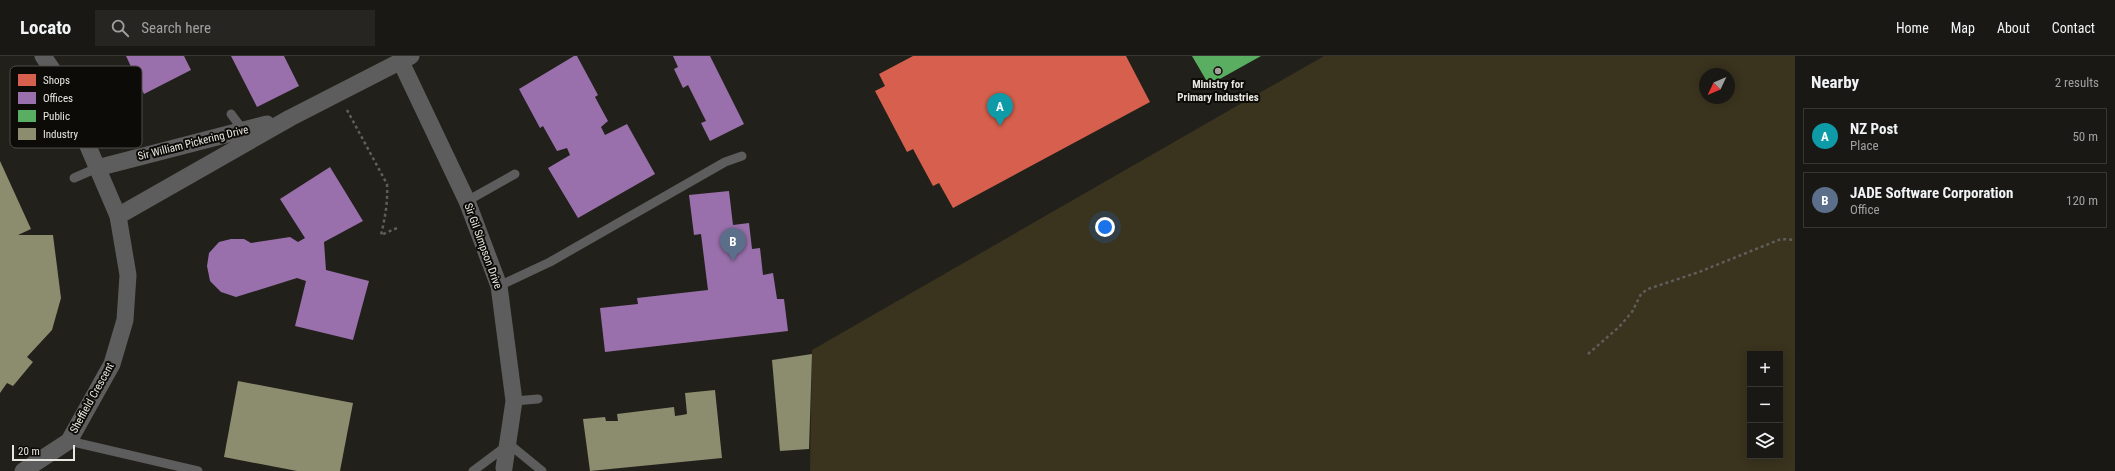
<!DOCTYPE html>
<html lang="en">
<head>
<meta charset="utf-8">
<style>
  :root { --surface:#191814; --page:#262522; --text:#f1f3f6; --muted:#9fa0a0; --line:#373734; --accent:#1a73e8 }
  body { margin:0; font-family:"Roboto Condensed",sans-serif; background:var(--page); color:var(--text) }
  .controls { position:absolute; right:12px; bottom:12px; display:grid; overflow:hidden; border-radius:0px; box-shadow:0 2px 10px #0003 }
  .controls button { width:36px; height:36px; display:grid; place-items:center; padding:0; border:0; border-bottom:1px solid var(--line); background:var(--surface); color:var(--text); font:20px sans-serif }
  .compass { position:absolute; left:1699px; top:12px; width:36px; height:36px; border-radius:50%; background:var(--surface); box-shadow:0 2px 10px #0003; rotate:226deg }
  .scale { position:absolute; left:12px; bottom:10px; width:63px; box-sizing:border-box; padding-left:4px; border:2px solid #e8e6e0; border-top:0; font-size:11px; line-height:14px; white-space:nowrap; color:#e8e6e0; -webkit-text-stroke:3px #0c0b07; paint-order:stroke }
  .you { position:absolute; left:1105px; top:171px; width:14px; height:14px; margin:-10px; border:3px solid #fff; border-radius:50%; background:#1a73e8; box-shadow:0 0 0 6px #1a73e833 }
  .badge { display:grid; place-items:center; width:26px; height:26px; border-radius:50%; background:var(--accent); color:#fff; font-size:13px; font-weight:700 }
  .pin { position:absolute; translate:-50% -33px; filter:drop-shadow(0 1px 2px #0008) }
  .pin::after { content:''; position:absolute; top:21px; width:14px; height:12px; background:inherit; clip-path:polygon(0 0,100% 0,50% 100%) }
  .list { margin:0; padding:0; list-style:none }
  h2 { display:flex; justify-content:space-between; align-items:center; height:52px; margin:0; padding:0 16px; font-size:17px }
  h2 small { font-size:13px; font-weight:400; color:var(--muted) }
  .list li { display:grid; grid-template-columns:26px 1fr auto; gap:12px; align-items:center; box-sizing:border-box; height:56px; margin:0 8px 8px; padding:0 8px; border:1px solid var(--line); border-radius:0px }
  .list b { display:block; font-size:15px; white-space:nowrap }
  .list p { margin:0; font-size:13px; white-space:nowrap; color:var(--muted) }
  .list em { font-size:13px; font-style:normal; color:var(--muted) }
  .icon { flex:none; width:22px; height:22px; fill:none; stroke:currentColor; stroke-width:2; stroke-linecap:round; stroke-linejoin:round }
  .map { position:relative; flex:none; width:1795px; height:415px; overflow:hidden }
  header { display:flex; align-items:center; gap:24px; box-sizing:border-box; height:56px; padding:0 20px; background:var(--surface); border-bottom:1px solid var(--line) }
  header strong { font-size:19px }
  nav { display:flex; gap:22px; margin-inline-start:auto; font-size:14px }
  .search { width:280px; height:36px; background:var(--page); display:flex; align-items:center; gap:10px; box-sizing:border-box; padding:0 14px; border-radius:0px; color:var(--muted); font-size:15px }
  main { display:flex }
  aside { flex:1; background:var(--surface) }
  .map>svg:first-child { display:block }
  .green { fill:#3a331e; fill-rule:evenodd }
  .shops { fill:#d6604d }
  .offices { fill:#9970ab }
  .public { fill:#5aae61 }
  .industry { fill:#8c8c6e }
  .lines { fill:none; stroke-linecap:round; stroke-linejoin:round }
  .path { stroke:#605e5c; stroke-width:2.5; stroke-dasharray:3 3; stroke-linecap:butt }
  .service { stroke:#5e5d5d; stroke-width:9 }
  .minor { stroke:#5e5d5d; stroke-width:17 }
  .poi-dot { fill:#a2a19b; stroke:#0c0b07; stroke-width:1.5 }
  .labels { text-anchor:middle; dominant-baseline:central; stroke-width:4; stroke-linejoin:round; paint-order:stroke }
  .poi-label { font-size:11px; font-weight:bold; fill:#e8e6e0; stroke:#0c0b07 }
  .street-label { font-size:11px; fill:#e8e6e0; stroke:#0c0b07 }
  .key { fill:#0c0b07; stroke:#4e4d48; stroke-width:1 }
  .key-label { font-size:11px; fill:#e8e6e0 }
</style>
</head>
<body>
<header>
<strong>Locato</strong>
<div class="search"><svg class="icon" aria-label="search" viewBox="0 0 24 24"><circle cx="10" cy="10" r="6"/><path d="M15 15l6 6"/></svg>Search here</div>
<nav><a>Home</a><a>Map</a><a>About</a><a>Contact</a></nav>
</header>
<main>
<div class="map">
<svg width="1795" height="415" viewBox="0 0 1795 415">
  <rect width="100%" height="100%" fill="#21201b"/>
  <path class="green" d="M1324 0H1795V415H810L812 294ZM1705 18H1729V42H1705ZM1750 298H1780V400H1750Z"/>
  <polygon class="shops" points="913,0 1126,0 1150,46 953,152 939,127 933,130 913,93 907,96 875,35 885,30 879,18"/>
  <g class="offices">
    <polygon points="126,0 184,0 191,14 144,38"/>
    <polygon points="231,0 284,0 299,30 257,51"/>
    <polygon points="574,0 577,0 598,39 595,41 608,65 601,71 605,79 627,68 655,118 578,162 548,112 570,99 567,92 557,95 543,70 540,72 519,33"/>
    <polygon points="673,0 710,0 744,68 710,85 701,67 706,65 688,29 683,32 674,13 678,11"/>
    <polygon points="330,111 363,165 324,186 326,214 369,225 353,284 295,270 306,225 297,222 236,241 221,236 210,225 207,210 209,197 219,186 231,183 244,183 251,187 290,181 298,186 305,182 280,143"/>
    <polygon points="729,135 733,169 749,167 752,193 760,192 763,219 773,217 777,243 784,243 788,275 605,296 600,252 638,248 637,242 708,234 701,178 694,179 689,139"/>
  </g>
  <polygon class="public" points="1192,0 1261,0 1209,29"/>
  <g class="industry">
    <polygon points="0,105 31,173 18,179 53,179 61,242 52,274 27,301 33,306 13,330 7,327 0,337"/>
    <polygon points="812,298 809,393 780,395 772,304"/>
    <polygon points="238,325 353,347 340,415 297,415 224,401"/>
    <polygon points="715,334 722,402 590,415 583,363 605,361 606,365 618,365 617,358 674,351 675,360 682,359 687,358 685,337"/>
  </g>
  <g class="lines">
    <g class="path">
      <path d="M347 54 387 128C388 146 385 162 381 179L397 172"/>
      <polyline points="1588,298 1619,271 1632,256 1641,238 1648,233 1699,216 1781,183 1795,184"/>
    </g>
    <g class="service">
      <polyline points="231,58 243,74"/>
      <polyline points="74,122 97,112"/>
      <polyline points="467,145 515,118"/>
      <polyline points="499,230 550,206 725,106 742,100"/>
      <polyline points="514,345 538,343"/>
      <polyline points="69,385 198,415"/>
      <polyline points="473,415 509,388 542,415"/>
    </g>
    <g class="minor">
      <polyline points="401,6 467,145 499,230 514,345 504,412"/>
      <polyline points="97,112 267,68"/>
      <polyline points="118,160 290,62 411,0"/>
      <polyline points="23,415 69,385 112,308 125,264 128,219 118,160 60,25 43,0"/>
    </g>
  </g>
  <circle class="poi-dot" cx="1218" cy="15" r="4"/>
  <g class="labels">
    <g class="poi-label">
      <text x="1218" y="28">Ministry for<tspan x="1218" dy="13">Primary Industries</tspan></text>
    </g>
    <g class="street-label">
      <text transform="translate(193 87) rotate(-14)">Sir William Pickering Drive</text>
      <text transform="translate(483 190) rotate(70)">Sir Gil Simpson Drive</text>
      <text transform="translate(92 342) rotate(-61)">Sheffield Crescent</text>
    </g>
  </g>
  <rect x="10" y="10" width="132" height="82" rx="6" class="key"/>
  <rect x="18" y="18" width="18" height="12" fill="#d6604d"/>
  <rect x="18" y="36" width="18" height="12" fill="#9970ab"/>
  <rect x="18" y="54" width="18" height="12" fill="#5aae61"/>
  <rect x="18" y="72" width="18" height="12" fill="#8c8c6e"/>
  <g class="key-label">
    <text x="43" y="28">Shops</text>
    <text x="43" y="46">Offices</text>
    <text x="43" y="64">Public</text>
    <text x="43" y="82">Industry</text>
  </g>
</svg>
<div class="controls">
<button>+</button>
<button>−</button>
<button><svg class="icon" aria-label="layers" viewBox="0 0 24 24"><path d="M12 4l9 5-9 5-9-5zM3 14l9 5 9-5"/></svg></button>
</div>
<svg class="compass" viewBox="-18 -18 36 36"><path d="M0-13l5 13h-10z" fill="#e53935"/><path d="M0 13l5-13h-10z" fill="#9fa0a0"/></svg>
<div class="scale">20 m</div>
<div class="you"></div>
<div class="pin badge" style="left:1000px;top:70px;background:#0f9aa8">A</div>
<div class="pin badge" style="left:733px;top:205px;background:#5c6f8a">B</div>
</div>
<aside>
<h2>Nearby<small>2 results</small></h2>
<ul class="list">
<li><span class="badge" style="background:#0f9aa8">A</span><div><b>NZ Post</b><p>Place</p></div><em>50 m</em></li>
<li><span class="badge" style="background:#5c6f8a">B</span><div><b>JADE Software Corporation</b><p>Office</p></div><em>120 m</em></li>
</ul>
</aside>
</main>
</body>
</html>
